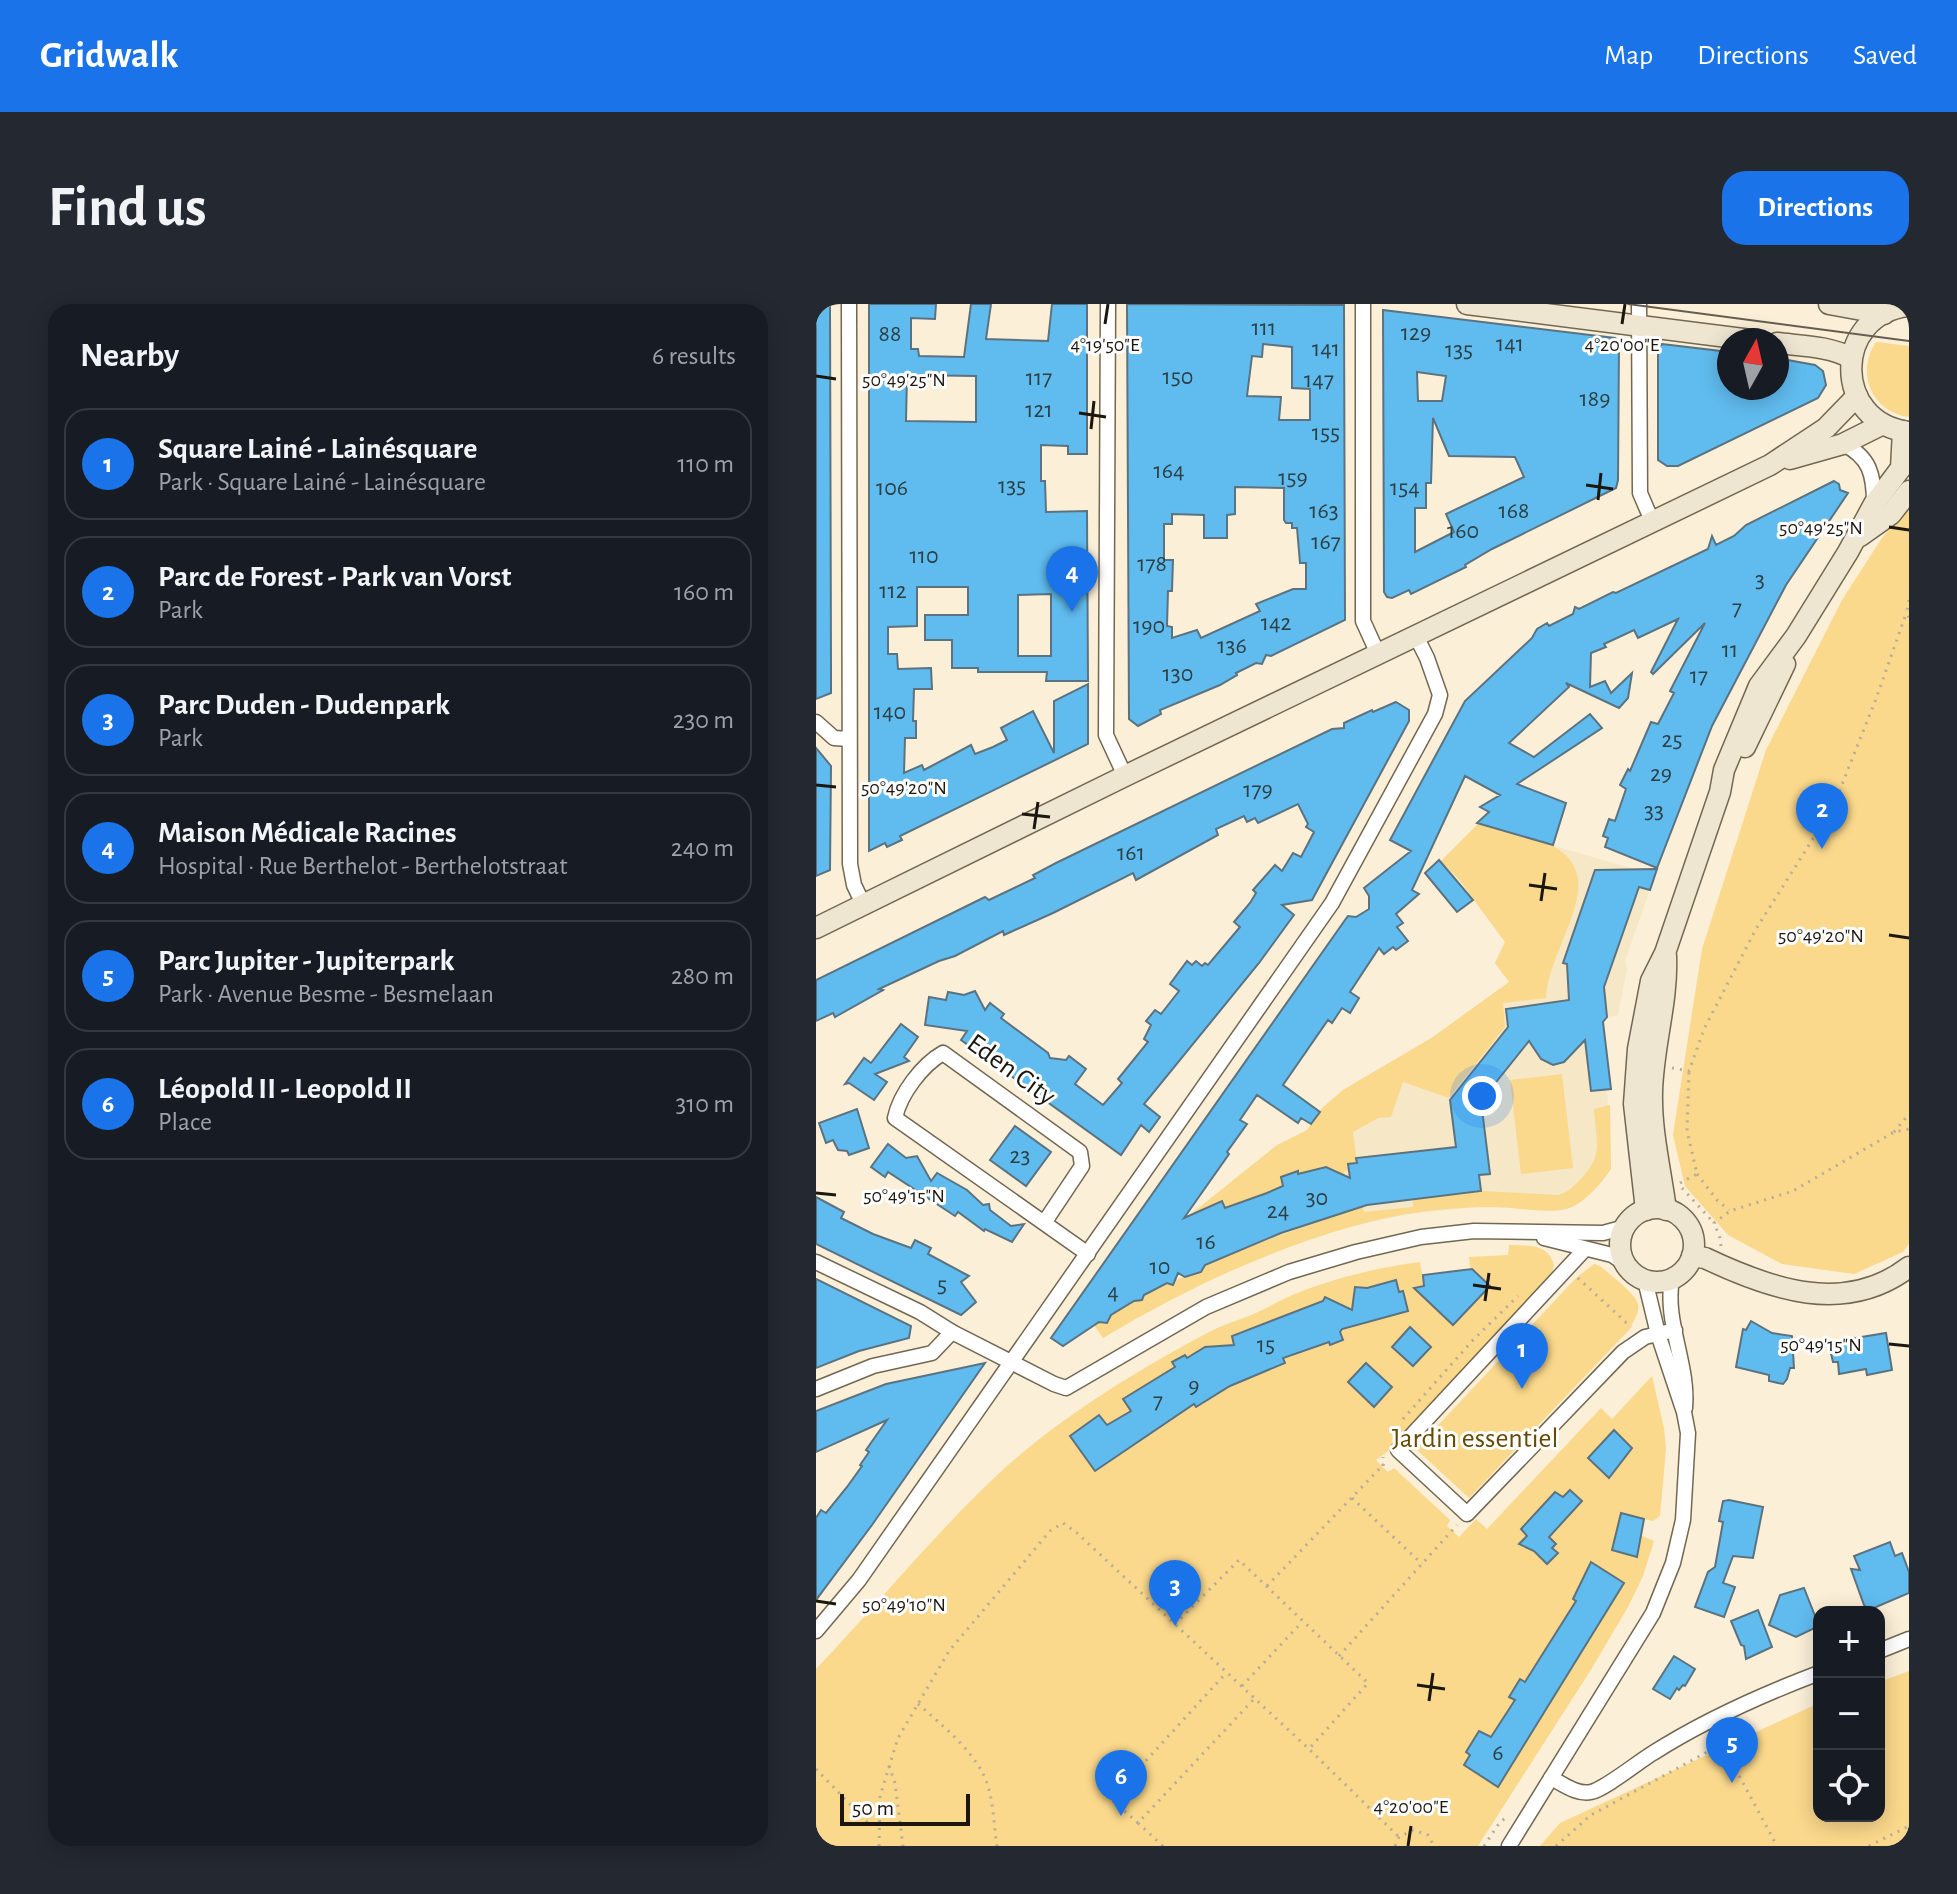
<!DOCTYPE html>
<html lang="en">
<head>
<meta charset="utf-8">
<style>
  :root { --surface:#171b24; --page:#242831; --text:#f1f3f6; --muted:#9ea1a6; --line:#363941; --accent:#1a73e8 }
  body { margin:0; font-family:"Alegreya Sans",sans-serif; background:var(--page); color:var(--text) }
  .controls { position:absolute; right:24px; bottom:24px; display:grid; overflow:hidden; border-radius:16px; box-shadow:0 4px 20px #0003 }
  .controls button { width:72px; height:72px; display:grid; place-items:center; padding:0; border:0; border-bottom:2px solid var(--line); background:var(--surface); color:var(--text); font:40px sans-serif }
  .compass { position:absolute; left:901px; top:24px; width:72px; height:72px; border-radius:50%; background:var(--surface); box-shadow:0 4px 20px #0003; rotate:8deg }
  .scale { position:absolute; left:24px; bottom:20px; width:130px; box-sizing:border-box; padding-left:8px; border:4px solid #1b170e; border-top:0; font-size:22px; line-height:28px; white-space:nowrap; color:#1b170e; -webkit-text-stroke:6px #fefefe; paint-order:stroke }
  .you { position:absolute; left:666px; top:792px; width:28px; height:28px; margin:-20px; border:6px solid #fff; border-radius:50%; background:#1a73e8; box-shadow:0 0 0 12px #1a73e833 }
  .badge { display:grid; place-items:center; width:52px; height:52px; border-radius:50%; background:var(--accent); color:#fff; font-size:26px; font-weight:700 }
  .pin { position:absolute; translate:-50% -66px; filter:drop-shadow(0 2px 4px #0008) }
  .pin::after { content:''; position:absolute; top:42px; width:28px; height:24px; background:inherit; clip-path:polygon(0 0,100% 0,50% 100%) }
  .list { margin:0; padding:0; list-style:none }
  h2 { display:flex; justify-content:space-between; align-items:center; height:104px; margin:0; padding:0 32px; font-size:34px }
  h2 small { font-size:26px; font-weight:400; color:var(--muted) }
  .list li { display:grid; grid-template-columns:52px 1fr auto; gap:24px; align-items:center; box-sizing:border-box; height:112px; margin:0 16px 16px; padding:0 16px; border:2px solid var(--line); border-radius:24px }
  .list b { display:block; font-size:30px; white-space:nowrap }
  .list p { margin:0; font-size:26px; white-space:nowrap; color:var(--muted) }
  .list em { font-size:26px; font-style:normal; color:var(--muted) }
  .icon { flex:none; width:44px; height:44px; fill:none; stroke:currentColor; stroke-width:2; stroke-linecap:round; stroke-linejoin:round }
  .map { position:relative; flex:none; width:1093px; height:1542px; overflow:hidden; border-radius:24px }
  header { display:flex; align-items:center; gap:48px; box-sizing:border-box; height:112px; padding:0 40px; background:var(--accent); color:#fff }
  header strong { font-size:38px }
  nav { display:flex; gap:44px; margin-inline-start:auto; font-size:28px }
  .intro { display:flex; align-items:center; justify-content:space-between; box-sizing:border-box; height:192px; padding:0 48px }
  h1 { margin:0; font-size:56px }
  .button { padding:20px 36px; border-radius:24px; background:var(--accent); color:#fff; font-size:28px; font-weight:700 }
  main { display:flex; gap:48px; padding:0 48px }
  aside { flex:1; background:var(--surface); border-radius:24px; box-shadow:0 4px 20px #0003 }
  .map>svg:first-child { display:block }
  .built { fill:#f6e7c7 }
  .green { fill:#fad88c; fill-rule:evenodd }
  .building { fill:#60bcef; stroke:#5b7280; stroke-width:2; fill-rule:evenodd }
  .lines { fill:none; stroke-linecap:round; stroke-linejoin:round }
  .street-casing { stroke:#726852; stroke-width:17 }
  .secondary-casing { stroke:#726852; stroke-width:23 }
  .path { stroke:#b6ac99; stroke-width:3; stroke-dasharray:2 6; stroke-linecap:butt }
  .street { stroke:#fff; stroke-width:14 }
  .secondary { stroke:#efe6d2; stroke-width:20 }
  .tram { stroke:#655e50; stroke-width:2 }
  .ticks { fill:none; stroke:#1b170e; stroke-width:3 }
  .labels { text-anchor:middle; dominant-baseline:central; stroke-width:6; stroke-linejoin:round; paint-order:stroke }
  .number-label { font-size:24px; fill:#2c4046 }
  .street-label { font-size:28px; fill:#1b170e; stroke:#fefefe }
  .park-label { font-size:28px; fill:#644b02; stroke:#fefefe }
  .ticks-label { font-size:20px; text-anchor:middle; fill:#1b170e; stroke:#fefefe; stroke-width:6; stroke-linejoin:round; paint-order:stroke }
</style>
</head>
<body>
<header>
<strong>Gridwalk</strong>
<nav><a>Map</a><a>Directions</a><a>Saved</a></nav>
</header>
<div class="intro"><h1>Find us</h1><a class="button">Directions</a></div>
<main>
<aside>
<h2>Nearby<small>6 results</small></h2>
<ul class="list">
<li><span class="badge">1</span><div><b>Square Lainé - Lainésquare</b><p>Park · Square Lainé - Lainésquare</p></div><em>110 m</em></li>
<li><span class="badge">2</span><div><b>Parc de Forest - Park van Vorst</b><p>Park</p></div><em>160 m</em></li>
<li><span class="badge">3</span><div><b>Parc Duden - Dudenpark</b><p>Park</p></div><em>230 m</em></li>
<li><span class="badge">4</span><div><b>Maison Médicale Racines</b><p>Hospital · Rue Berthelot - Berthelotstraat</p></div><em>240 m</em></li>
<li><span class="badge">5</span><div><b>Parc Jupiter - Jupiterpark</b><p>Park · Avenue Besme - Besmelaan</p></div><em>280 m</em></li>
<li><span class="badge">6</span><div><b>Léopold II - Leopold II</b><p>Place</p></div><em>310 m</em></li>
</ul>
</aside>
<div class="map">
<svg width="1093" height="1542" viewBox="0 0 1093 1542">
  <rect width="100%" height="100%" fill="#fbefd7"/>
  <polygon class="built" points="662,520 839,571 809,657 811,665 802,711 786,714 794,769 795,785 791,786 792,801 794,801 795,865 763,900 751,905 660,903 592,910 538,922 506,804 527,786 617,733 693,678 679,659 689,638 644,577 625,557"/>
  <g class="green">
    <path d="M1060 38 1093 42V113C1056 108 1039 69 1060 38Z"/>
    <polygon points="1093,202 1093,940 1087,948 1038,970 966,960 912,931 869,882 857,831 886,645 950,446 1026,296 1066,234"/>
    <path d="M662 520C700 530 768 535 762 588 760 605 751 625 745 641 738 659 731 674 730 694L687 699 689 723 633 794 587 778 575 813 562 814 537 828 541 859 533 860V866L528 867 529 878H527L524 869 516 871 512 863 503 865 504 869 484 875 482 868 467 882 431 897 425 903 423 898 417 901 418 906 370 914 461 841 491 826 506 804 527 786 617 733 693 678 679 659 689 638 644 577 625 557Z"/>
    <polygon points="746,770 757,864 705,870 694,776"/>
    <path d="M794 801 795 865C786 879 767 901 750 905 731 910 698 903 677 903 631 903 582 909 538 922 449 947 366 987 287 1034L278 1021 320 996H325L329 991 425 945 546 902 548 908 597 903V895L665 887 743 891C752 888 757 883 764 876 789 849 780 839 778 805Z"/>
    <path d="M693 941C712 942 732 939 738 961L735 974 571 1148 560 1156 572 1168 578 1164 634 1216 631 1222 643 1233 660 1215 671 1225 785 1104 796 1115 836 1072 848 1124 850 1145 844 1212 837 1217 828 1215 824 1231 838 1237 827 1272 812 1303 776 1364 662 1542H0V1365C64 1298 122 1225 191 1162 251 1109 322 1066 393 1028 412 1018 435 1013 454 1002 495 979 557 964 604 958 609 991 613 998 637 1021L674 982 654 963 653 953 692 951ZM580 977 583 988 587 987 592 1007 549 1018 540 984 547 985ZM509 993 518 997 516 1002 527 1026 524 1028 526 1036 514 1040 512 1036 478 1031 471 1010 507 997ZM594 1023 616 1043 597 1062 576 1043ZM429 1026 467 1059 466 1061 450 1068 415 1042 418 1040 417 1031ZM391 1043 414 1083 380 1102 357 1058 369 1051 372 1056 383 1045ZM283 1111 300 1135 279 1166 254 1132Z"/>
    <path d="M778 960 784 962C792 969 820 990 822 1000 824 1009 817 1017 814 1025L653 1194 600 1145 760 974Z"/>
    <polygon points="1093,1367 1093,1535 1081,1542 724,1542 744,1519 1003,1399 1003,1512 1063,1512 1063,1378"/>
  </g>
  <g class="building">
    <polygon points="0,0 14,0 15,366 15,389 0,395"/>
    <path d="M53 0H120L119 15 95 14V45H102L103 52 148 53 155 0H175L170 35 232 37 236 0H271V150H252V142L225 141V177H229L230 208 271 207 272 377H230L231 368H162V364H136V336H109V311H152V283H101V322L72 323V350H81L82 365 115 364 116 385H98L97 417H100V434H89L88 469 106 461 108 466 155 441 159 450 177 443 191 436 185 424 217 407 238 449V397L272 380V440L84 532 86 536 71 543 69 539 53 547ZM91 71 160 72V118L90 117ZM235 290V352H202V291Z"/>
    <path d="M311 0 528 1 529 316 455 352 450 351 446 360 440 359 420 369 421 371 404 381 344 406 345 410 322 422 313 415ZM447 40 476 43V84L494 85V116H463L465 93 431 92 436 52 446 53ZM419 183 468 184V216L470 219H476V224H481L484 259H490V285H477L440 300 444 307 385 334 381 326 356 334V323L351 322 352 287H356L357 256H348V220H356V210L388 211V234H411V211L419 210Z"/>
    <path d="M567 6 799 34 803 38 802 176 800 184 676 245 649 261 650 263 595 290 593 286 576 294 571 293 568 288ZM601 68 630 72 626 97H602ZM617 114 633 152 699 153 708 173 630 210 638 228 599 248V204H610V179H615Z"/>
    <polygon points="846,40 913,48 913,84 961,84 961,54 999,61 1007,67 1010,81 1002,94 862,162 851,162 842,156 842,44"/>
    <polygon points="1018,177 1023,180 1024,186 1032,189 970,281 896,422 841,564 789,543 792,534 787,532 793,515 799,517 810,485 804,481 812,465 814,467 835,418 842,420 858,389 854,387 889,319 837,370 835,368 862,315 822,334 818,326 788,340 790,343 775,349 774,383 789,377 795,389 816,369 812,394 803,404 750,379 753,383 693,439 718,453 774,410 786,424 701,480 750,499 737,541 661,519 673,508 664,503 684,491 649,472 596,586 603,590 580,610 587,619 581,623 592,637 580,646 577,643 568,650 563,644 534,688 543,694 534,709 526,704 516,719 512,716 467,781 504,808 495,820 485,814 482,819 441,791 424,816 431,820 411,848 413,850 368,914 406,897 409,904 451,889 467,882 465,873 482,867 482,870 510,863 534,874 532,860 541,859 540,854 640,843 634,796 692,723 690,705 753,696 751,660 747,659 779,566 841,565 834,586 823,583 788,683 791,713 787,718 795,785 775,787 769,736 748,758 737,761 725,755 713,737 665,797 674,870 663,871 665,887 551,901 465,929 389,961 385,968 369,973 362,969 357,981 351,979 328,991 326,996 318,997 295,1011 291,1019 283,1018 247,1042 235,1034 529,616 532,612 540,613 553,605 553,592 548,584 595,547 574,536 649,397 716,334 721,325 731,319 733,322 757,310 759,303 763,305 797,288 800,289 892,245 896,232 900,241 918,232 930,221"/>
    <polygon points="580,398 593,406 593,417 496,596 466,601 478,611 443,659 328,800 344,813 333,828 325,821 305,851 145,736 151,727 109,721 113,693 130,696 132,688 148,691 159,687 169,706 174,699 188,710 185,714 232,749 234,754 250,756 253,752 270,765 259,780 287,801 306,779 302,775 332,738 328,735 335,721 330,717 339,706 345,710 363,687 354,680 371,657 376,661 380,657 386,662 389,659 392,661 424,623 418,618 434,599 440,589 437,586 459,561 466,567 477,549 485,553 498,528 490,523 492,520 482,500 442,519 439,514 431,518 428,512 400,525 402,531 320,576 317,569 237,609 188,631 187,627 139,652 123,657 63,685 67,686 19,713 17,709 0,717 0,676 169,593 173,596 219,574 217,571 240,559 452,456 516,425 528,424 528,419 556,406 557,408"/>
    <polygon points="0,444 15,462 14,566 0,572"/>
    <polygon points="623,556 657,596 641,608 609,569"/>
    <polygon points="85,720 102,733 88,753 93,757 59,770 71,778 58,796 33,779 29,780 48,754 55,759"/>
    <polygon points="41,805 53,844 33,851 31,847 22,846 17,836 10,839 3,819"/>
    <polygon points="199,822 235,848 210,882 174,856"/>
    <polygon points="72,840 90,854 101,852 115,877 121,869 151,886 167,901 173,900 174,906 195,922 208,920 196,938 169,925 168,927 142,908 139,912 72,868 69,873 55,863"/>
    <polygon points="0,893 28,908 25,914 57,930 95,944 99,936 115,944 112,950 153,972 145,978 160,998 145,1011 0,940"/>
    <polygon points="656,965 674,982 637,1021 598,984 608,982 607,971"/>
    <polygon points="0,975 95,1022 93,1034 43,1047 0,1064"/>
    <polygon points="580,976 583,988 587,987 592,1007 526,1025 524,1028 527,1036 514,1041 513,1038 467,1054 469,1059 414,1082 380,1103 378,1100 279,1167 254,1132 283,1111 291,1121 315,1107 307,1095 359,1063 356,1058 369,1051 371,1054 389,1043 418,1041 416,1032 507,997 509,993 536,1006 539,983 551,984"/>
    <polygon points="935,1017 956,1029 976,1032 978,1064 974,1064 971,1075 967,1080 953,1077 953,1071 920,1063 927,1025 930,1026"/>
    <polygon points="594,1023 615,1043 597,1062 576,1043"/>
    <polygon points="1070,1029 1076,1066 1051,1071 1050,1065 1023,1070 1022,1058 1017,1058 1013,1041 1022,1040 1021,1037"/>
    <polygon points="169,1059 56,1221 0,1296 0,1214 5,1206 10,1209 31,1183 46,1162 44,1161 53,1148 50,1146 71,1116 0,1148 0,1107 70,1080"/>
    <polygon points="550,1059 576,1083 558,1103 532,1078"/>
    <polygon points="798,1126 816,1144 793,1174 772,1154"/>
    <polygon points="754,1186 766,1197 733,1233 740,1240 736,1244 742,1249 731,1260 718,1247 703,1240 711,1232 705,1225 739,1188 747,1193"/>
    <polygon points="913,1196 947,1203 937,1254 917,1252 907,1279 919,1283 908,1313 879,1303 892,1268 899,1263 907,1218 903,1217 907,1197"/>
    <polygon points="805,1209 828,1215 821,1253 796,1246"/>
    <polygon points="1074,1238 1079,1252 1086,1249 1093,1268 1093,1289 1053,1306 1048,1301 1035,1265 1044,1266 1038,1252"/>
    <polygon points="775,1258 808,1279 682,1483 648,1461 654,1451 650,1448 663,1427 675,1433 699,1396 693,1393 704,1375 709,1378 760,1297 757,1295"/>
    <polygon points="988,1284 1003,1322 980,1333 953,1321 964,1291"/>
    <polygon points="942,1306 956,1343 930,1355 928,1342 925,1341 915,1317"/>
    <polygon points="858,1352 879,1365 869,1382 867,1381 863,1386 861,1384 854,1395 837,1385"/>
  </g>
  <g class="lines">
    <g class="street-casing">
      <g id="street">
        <polyline points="33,0 34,560 38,581 48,602"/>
        <polyline points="292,0 290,431 309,472"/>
        <polyline points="547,0 547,317 562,350"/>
        <polyline points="823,0 824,189 836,217"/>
        <path d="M1027 140C1054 153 1058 171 1058 200"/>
        <polyline points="0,418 18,434 33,435"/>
        <path d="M228 919 266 862 264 848 127 749C106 761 84 790 79 814L272 950"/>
        <polyline points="728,934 796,951 808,959"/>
        <polyline points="769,945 582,1146 651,1210 807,1048 829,1033 859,1026"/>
        <polyline points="0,958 104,1008 136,1028 238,1080 250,1084 390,1003 473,968 540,948 605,933 658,927 787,929 809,923"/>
        <path d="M856 975C848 1018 873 1060 869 1104"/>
        <polyline points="0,1085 57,1062 116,1049 136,1028"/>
        <polyline points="0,1327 43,1276 516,599 619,410 624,391 611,354 600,332"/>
        <polyline points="1063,1347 1093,1335"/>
        <path d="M735 1474C747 1480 761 1491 775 1488 789 1485 822 1458 837 1449 889 1416 945 1391 1003 1369"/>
        <polyline points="693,1542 837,1309 857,1259 867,1216 872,1129 868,1108 842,1030 829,976"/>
      </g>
    </g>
    <g class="secondary-casing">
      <g id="secondary">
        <polyline points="651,0 935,36"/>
        <polyline points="1013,0 1068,10"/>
        <path d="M1093 2C1016 10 1016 119 1093 128"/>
        <path d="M961 39C986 42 1013 42 1035 54"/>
        <polyline points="974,155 1027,140 1067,120"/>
        <polyline points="1044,232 1075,210 1093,187"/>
        <polyline points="929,443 969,360"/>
        <polyline points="0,624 309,472 954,161 1010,124 1041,92"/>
        <path d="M850 652C852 698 837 742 836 788 835 828 845 867 850 906"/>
        <circle cx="841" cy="941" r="37"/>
        <polyline points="830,906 818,800 822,745 835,677 849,649 904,488 908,466 943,382 980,332 1032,248 1058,200 1085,164 1087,127"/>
        <path d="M876 952 889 954C954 985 1029 1012 1093 963"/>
      </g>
    </g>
    <g class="path">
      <polyline points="1093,296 1091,307 1093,314"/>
      <polyline points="856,764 873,767 888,725 940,625 1017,503 1060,395 1091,307"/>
      <polyline points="1078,828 1093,810"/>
      <polyline points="881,870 901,896 913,906"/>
      <polyline points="864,879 881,870 871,827 873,767"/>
      <polyline points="866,884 898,919"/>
      <polyline points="905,942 904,934 898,919 914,907 977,887 1078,828 1093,825"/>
      <polyline points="762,974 815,1023"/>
      <polyline points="587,1115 657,1036 702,992"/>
      <polyline points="567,1162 567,1153"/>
      <polyline points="536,1194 606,1260"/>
      <polyline points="451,1282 568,1160"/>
      <polyline points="359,1320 423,1256 552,1379 493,1445"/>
      <polyline points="523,1352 641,1221"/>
      <polyline points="426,1382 486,1318"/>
      <path d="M102 1400C126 1421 166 1453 173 1486 178 1504 178 1524 181 1542"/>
      <polyline points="73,1462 79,1479 87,1542"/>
      <polyline points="0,1465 52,1519 61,1521"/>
      <polyline points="322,1519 295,1495 410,1369"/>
      <polyline points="63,1542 64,1492 82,1434 133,1347 234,1227 247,1219 261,1229 493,1445 583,1533"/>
      <polyline points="347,1542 322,1519 438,1395"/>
      <polyline points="579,1542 583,1533 597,1526 612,1531 618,1542"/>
      <polyline points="668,1542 684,1518 691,1513"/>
      <polyline points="740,1542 775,1511 906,1440 961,1542"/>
      <polyline points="1053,1542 1093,1522"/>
    </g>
    <use href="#street" class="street"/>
    <use href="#secondary" class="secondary"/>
    <polyline class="tram" points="812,0 1093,37"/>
  </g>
  <path class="ticks" d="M289 20 292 0M806 20 809 0M0 72 20 75M263 109 290 113M275 125 278 97M770 181 797 185M782 196 785 169M1073 223 1093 226M0 481 20 483M206 510 234 513M218 525 222 498M713 581 741 585M725 597 729 569M1073 631 1093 634M0 889 20 891M657 981 685 985M669 997 673 969M1073 1040 1093 1042M0 1297 20 1300M601 1381 629 1385M613 1397 617 1369M592 1542 595 1522"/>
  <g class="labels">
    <g class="number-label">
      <text x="448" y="24">111</text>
      <text x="600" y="29">129</text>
      <text x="74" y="30">88</text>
      <text x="694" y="40">141</text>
      <text x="510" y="45">141</text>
      <text x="643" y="46">135</text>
      <text x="362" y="73">150</text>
      <text x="223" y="74">117</text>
      <text x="503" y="76">147</text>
      <text x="779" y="95">189</text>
      <text x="223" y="106">121</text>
      <text x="510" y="129">155</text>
      <text x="353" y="167">164</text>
      <text x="477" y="174">159</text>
      <text x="196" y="182">135</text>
      <text x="76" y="184">106</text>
      <text x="589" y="184">154</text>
      <text x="508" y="207">163</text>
      <text x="698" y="207">168</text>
      <text x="647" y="227">160</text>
      <text x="510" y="238">167</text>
      <text x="108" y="252">110</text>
      <text x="336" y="260">178</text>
      <text x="944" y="276">3</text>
      <text x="77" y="287">112</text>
      <text x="921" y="304">7</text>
      <text x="460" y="319">142</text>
      <text x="333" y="322">190</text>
      <text x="416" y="342">136</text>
      <text x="914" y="346">11</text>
      <text x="362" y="370">130</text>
      <text x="883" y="372">17</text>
      <text x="74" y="408">140</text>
      <text x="856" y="436">25</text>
      <text x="845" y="470">29</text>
      <text x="442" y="486">179</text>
      <text x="838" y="507">33</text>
      <text x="315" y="549">161</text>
      <text x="204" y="852">23</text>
      <text x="501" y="894">30</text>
      <text x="462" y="907">24</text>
      <text x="390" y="938">16</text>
      <text x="344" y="963">10</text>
      <text x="126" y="981">5</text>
      <text x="297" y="988">4</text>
      <text x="450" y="1041">15</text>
      <text x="378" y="1082">9</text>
      <text x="342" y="1097">7</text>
      <text x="682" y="1449">6</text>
    </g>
    <g class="street-label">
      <text transform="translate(195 766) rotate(36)">Eden City</text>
    </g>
    <g class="park-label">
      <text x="659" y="1135">Jardin essentiel</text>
    </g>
  </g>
  <g class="ticks-label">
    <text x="289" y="47">4°19'50"E</text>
    <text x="806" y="47">4°20'00"E</text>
    <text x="88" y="82">50°49'25"N</text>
    <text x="1005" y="230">50°49'25"N</text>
    <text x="88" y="490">50°49'20"N</text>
    <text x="1005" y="638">50°49'20"N</text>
    <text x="88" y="898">50°49'15"N</text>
    <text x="1005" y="1047">50°49'15"N</text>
    <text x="88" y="1307">50°49'10"N</text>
    <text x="595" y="1509">4°20'00"E</text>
  </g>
</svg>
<div class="controls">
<button>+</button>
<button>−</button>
<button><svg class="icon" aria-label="locate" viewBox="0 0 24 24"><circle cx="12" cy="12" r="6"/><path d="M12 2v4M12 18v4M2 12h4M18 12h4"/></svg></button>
</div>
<svg class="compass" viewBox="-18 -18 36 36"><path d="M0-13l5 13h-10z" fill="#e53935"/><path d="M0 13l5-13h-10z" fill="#9ea1a6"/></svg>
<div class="scale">50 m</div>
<div class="you"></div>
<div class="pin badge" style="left:706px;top:1085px">1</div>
<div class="pin badge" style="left:1006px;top:545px">2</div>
<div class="pin badge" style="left:359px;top:1322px">3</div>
<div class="pin badge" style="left:256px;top:308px">4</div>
<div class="pin badge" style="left:916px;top:1479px">5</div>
<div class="pin badge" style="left:305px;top:1512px">6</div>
</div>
</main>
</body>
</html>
